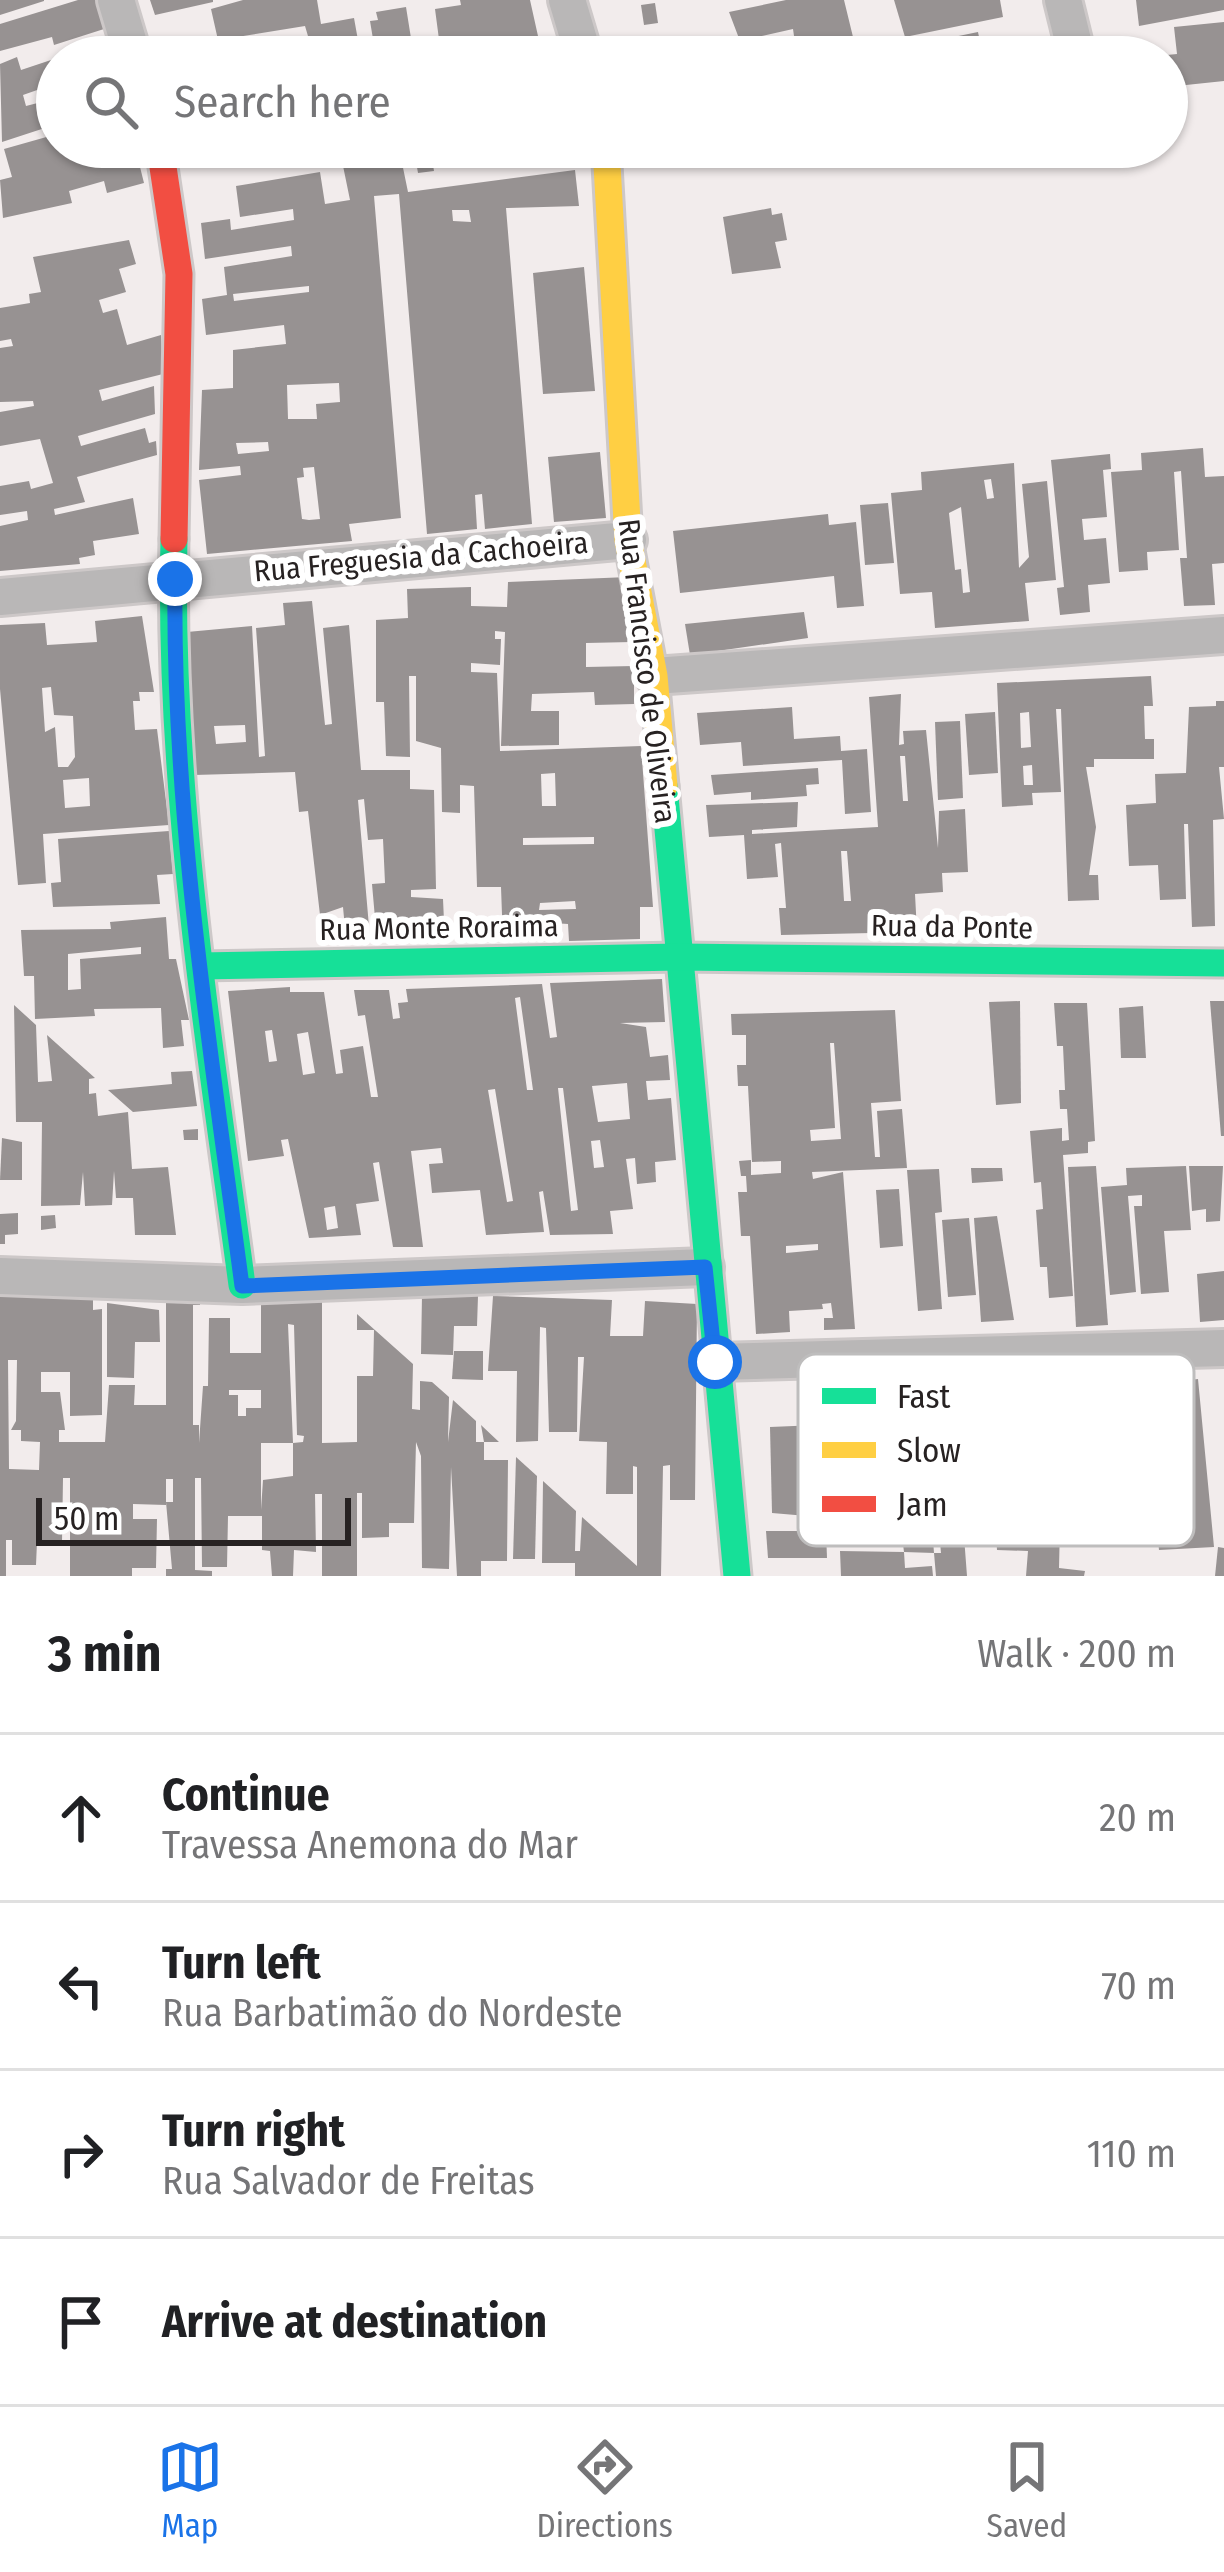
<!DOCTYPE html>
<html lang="en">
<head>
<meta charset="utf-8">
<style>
  :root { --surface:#fff; --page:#f6f6f6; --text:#202124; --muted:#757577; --line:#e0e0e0; --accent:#1a73e8 }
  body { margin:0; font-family:"Fira Sans Condensed",sans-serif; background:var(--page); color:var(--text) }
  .scale { position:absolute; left:36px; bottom:30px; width:315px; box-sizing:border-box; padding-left:12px; border:6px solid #272222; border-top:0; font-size:33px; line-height:42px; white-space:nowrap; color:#272222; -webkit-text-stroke:9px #fff; paint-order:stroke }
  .stop { position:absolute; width:36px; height:36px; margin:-27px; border:9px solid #1a73e8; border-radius:50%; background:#fff }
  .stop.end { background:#1a73e8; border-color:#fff; box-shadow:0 3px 12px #0008 }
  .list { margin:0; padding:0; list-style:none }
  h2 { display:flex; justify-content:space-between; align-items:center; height:156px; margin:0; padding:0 48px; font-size:51px }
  h2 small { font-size:39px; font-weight:400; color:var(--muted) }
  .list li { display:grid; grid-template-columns:78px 1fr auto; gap:36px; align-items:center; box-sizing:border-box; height:168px; padding:0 48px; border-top:3px solid var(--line) }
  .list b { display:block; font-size:45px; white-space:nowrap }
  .list p { margin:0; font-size:39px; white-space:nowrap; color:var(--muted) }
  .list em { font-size:39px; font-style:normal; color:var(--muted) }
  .icon { flex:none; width:66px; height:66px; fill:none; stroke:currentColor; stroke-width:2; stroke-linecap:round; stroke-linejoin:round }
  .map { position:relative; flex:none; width:1224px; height:1576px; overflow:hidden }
  .search { position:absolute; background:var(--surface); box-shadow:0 3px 9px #0004; left:36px; right:36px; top:36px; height:132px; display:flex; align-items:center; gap:30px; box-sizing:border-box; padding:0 42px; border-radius:66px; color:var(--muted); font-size:45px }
  .sheet { height:828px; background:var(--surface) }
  nav { display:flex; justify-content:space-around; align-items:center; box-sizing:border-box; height:168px; border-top:3px solid var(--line); background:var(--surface); font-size:33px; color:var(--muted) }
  nav a { display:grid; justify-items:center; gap:6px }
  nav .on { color:var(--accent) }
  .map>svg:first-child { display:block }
  .building { fill:#979292; fill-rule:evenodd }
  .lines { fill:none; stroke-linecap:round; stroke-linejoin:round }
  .street-casing { stroke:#cdc8c8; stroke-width:42 }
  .fast-casing { stroke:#cdc8c8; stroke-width:33 }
  .slow-casing { stroke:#cdc8c8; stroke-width:33 }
  .jam-casing { stroke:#cdc8c8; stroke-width:33 }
  .street { stroke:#b9b7b7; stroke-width:36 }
  .fast { stroke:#16e098; stroke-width:27 }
  .slow { stroke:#ffcf43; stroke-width:27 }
  .jam { stroke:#f24e42; stroke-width:27 }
  .route { stroke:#1a73e8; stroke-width:15 }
  .labels { text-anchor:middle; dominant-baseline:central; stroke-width:12; stroke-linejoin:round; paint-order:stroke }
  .street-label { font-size:30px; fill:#272222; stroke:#fff }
  .key { fill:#fff; stroke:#bebdbd; stroke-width:3 }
  .key-label { font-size:33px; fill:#272222 }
</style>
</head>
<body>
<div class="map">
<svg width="1224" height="1576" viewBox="0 0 1224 1576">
  <rect width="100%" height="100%" fill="#f2ecec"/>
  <g class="building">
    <polygon points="0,0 44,0 44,1 0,15"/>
    <polygon points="78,0 96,0 104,29 54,45 52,37 0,51 0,24"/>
    <polygon points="150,0 213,0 213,2 155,15"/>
    <polygon points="243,0 317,0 321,24 354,18 361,57 330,57 328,50 313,53 305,26 218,40 211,9"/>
    <polygon points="460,0 530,0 538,36 519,38 520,57 482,57 480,43 440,47 435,9 461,5"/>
    <polygon points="786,0 844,0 853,37 862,36 866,57 786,57 783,37 794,36 793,29 740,41 729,12"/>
    <polygon points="894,0 1000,0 1003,17 905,37"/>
    <polygon points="1136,0 1224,0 1224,10 1139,26"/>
    <polygon points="655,3 658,23 644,25 641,5"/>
    <polygon points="406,7 414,57 376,57 370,21 378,20 376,12"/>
    <polygon points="1224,22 1224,81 1167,87 1167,55 1177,54 1174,27"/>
    <polygon points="978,32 983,57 866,57 866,55"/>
    <polygon points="17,57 21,70 57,58 57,83 23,95 26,106 57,98 57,124 2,142 0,64"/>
    <polygon points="57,134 57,147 91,147 93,154 135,147 144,183 107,193 104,181 69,191 72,203 3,218 0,180 12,177 4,149"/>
    <path d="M229 147H362L374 149 376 162 395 160 392 147H430L434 171 418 173 415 156 401 158 408 192 575 170 579 206 506 208 532 524 485 529 482 494 475 495 477 529 427 534 399 194 374 196 401 518 349 524 352 541 207 554 199 480 241 475 240 466 199 470 202 390 233 388V350L286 344 284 325 206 335 202 299 227 295 224 267 292 256 291 246 205 259 201 223 230 219 231 230 294 220 293 209 240 217 236 186 320 172 325 204 350 200 342 161 295 168 293 158 233 168ZM452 210H469L471 222 453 221ZM309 286V292L234 301 233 294ZM339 383 340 402 316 404 317 419H288L287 385ZM268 442 269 451 238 454 236 443ZM314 467 320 519 309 520 302 519 297 478 304 477 303 468Z"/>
    <polygon points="458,147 539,147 540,153 461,166"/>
    <polygon points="771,208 772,215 782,213 787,240 775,242 781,268 732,274 723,217"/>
    <polygon points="129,240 136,264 119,269 126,292 99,300 103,313 117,309 127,345 161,335 163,374 99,390 102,401 154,386 155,414 78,436 81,446 145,428 149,443 156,441 157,455 77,477 85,502 54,509 55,515 133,498 139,534 93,541 95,555 79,558 80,564 0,571 0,526 28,520 27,511 0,515 0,486 29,481 31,489 53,483 40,439 0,446 0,412 34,406 33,401 0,402 0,348 13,346 11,339 0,341 0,308 30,303 29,294 41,292 33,257"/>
    <polygon points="584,267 595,391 543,394 533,273"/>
    <polygon points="1203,448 1205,477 1224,476 1224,563 1212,564 1215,605 1184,606 1180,558 1187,558 1181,471 1174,472 1179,550 1147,552 1148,570 1119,572 1111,472 1142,470 1141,453"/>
    <polygon points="600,452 606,518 554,522 548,457"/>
    <polygon points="1110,454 1111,469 1103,470 1107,517 1082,519 1084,540 1106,538 1110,583 1088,585 1090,612 1060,615 1057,588 1064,587 1051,460"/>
    <path d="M1014 463 1019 568 1029 557 1022 484 1047 481 1056 580 1025 583 1029 621 935 628 932 592 900 594 891 493 922 490 921 472ZM991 479 994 498 987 499 984 480ZM961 507 970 592 963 593 961 569 955 570 949 513Z"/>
    <polygon points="888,503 894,563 865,565 860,505"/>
    <polygon points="828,514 829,525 856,522 864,606 837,608 834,576 680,593 673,531"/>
    <path d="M628 577 632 642 586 643V667L634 666V704L595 705 594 692 532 694 531 711H559V745L501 746 505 632 495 631V639H501L500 665 471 663V672L497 673 500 751 641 746 653 907H640V939L569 941 568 924 553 923V941L503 942 501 887H477L474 786 460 785V813L442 812 441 748 416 741V676H409L410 757 386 756 384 702H376V620L408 618 407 589 471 587V606L507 607 508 582ZM555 773 556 806H542L541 774ZM594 837V844L523 845V838ZM575 901 576 909 539 910 540 903Z"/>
    <path d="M312 601 325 725 332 724 323 628 349 625 361 770H410V789L434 790 436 889 411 890V897L443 899 445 943 377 941 372 884 385 883 383 839 368 840 364 799 358 800 370 938 346 939 343 907 320 915 308 811 299 812 295 772 194 775 187 632 252 626 259 757 265 756 256 628 285 625 283 603ZM245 725 246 742 216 744 214 726Z"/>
    <polygon points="804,612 808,638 690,655 685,624"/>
    <path d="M142 616 154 692H139L140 701H133L135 730 157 729 169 825 43 834 46 883 18 885 0 689V625L45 623 47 645 97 642 95 621ZM51 687 54 715 73 716 75 757 68 767H58L55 727 45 732 42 688ZM89 778 90 806 65 808 63 780Z"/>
    <path d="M1151 676 1153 706H1144L1145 739H1154V759H1094V767H1086L1096 827 1089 875H1098L1099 900 1068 901 1061 709H1056L1061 792 1032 793 1033 805 1002 807 997 683ZM1029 712 1031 747 1021 748 1020 713ZM1032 765 1033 785H1024L1023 766Z"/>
    <path d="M901 694 899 745 904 744 903 731 926 730 938 848 939 811 965 809 968 872 942 873 943 892 915 894 917 932 781 935 779 908H786L781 843 775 844 778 877 747 879 744 835 709 837 706 805 798 802 797 827 752 830V834L878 827 869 697ZM900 756H905L908 801H903ZM841 851H847L851 901H844Z"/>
    <polygon points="1216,701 1224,701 1224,767 1219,767 1224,819 1213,820 1215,926 1192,927 1188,824 1184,824 1186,899 1160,900 1158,865 1129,866 1126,805 1156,803 1155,774 1186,773 1189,707 1216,706"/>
    <polygon points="792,707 794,739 840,736 841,751 867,749 871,812 845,814 842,760 743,766 741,742 700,745 697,713"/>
    <polygon points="995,712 998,773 969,775 965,714"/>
    <polygon points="960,721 963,798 938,800 935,722"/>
    <polygon points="818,768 819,784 806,785 807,796 751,800 751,792 714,795 711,775"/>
    <polygon points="169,831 173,874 157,875 160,904 53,907 51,883 61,882 58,839"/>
    <path d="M166 917 169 959H176L189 1020H181L184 1046 163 1048 161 1008 94 1009 95 1016 35 1019 34 976H24L21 930 111 929 110 922ZM141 947V954L80 959 81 989 68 990V954Z"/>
    <path d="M662 979 665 1022 620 1023 646 1027 650 1057 668 1055 670 1080 646 1081 648 1100 671 1098 676 1160 655 1162 656 1182 637 1184 635 1158 626 1159 633 1209 610 1211 613 1234 550 1235 543 1191 539 1192 544 1232 486 1235 480 1190 432 1193 429 1164 443 1163 441 1148 411 1151 423 1247H393L379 1162 373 1163 379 1201 356 1204 361 1235 309 1238 288 1139 281 1140 284 1156 248 1161 228 991 290 987V992H324L336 1074 343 1073 340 1050 363 1046 371 1097H378L365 1015 358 1016 354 990H389L393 1019 400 1018 398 1003 408 1002 406 989 542 984 550 1038 557 1037 550 983ZM520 997 533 1090H527L515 998ZM272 1030 277 1061 269 1062 265 1031ZM308 1032 315 1073 303 1075 297 1034ZM627 1083 630 1119 598 1122 592 1086ZM558 1088H563L578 1210 571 1211ZM495 1089 513 1201 507 1202 488 1090ZM600 1140 604 1167 594 1168 591 1141ZM335 1206 338 1228 327 1230 324 1208Z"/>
    <polygon points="1020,1001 1021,1103 996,1105 989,1002"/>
    <polygon points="1210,1001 1224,1001 1224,1136 1221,1136"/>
    <polygon points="1054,1003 1087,1003 1095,1141 1088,1142 1088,1153 1063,1155 1073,1296 1049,1298 1047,1267 1040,1267 1036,1210 1043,1209 1041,1182 1034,1183 1030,1131 1062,1128 1062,1141 1069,1140 1067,1109 1060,1109 1059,1090 1065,1090 1063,1046 1057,1046"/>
    <polygon points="14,1005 36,1025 38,1082 52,1081 47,1035 95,1078 89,1079 89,1094 96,1093 98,1116 128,1112 132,1169 168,1167 176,1235 135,1235 133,1198 116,1198 114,1171 112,1205 85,1206 83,1172 80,1205 41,1206 42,1122 16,1122"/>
    <polygon points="1143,1006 1146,1058 1121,1058 1119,1008"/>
    <path d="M895 1010 901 1101 871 1103 875 1157H880L877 1111 902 1109 907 1168 812 1172 813 1179 843 1172 855 1329 824 1330V1318H833L831 1303 822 1304 823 1309 789 1311 790 1332 756 1334 750 1236H741L738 1192H747L746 1176H741L739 1161 751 1160V1175L781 1173V1161L752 1162 748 1086H738L737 1065H746V1035H732L731 1014ZM830 1043H834L841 1139 811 1141 810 1130 835 1128ZM818 1244V1250L786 1253V1246Z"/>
    <polygon points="192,1071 197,1106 133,1112 108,1090 172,1084 171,1072"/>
    <polygon points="198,1129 198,1140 184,1140 183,1130"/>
    <polygon points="2,1138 22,1142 22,1180 0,1180"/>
    <polygon points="1096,1166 1108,1325 1076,1327 1068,1167"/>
    <polygon points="1186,1166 1191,1230 1164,1231 1169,1292 1141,1294 1134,1206 1142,1206 1142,1195 1128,1196 1136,1292 1110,1295 1101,1187 1127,1185 1126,1168"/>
    <polygon points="1189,1166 1223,1166 1220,1221 1206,1222 1206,1209 1192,1211"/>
    <polygon points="971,1168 1002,1168 1003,1181 972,1183"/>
    <polygon points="939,1169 942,1212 935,1213 942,1309 918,1311 907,1170"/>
    <polygon points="899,1189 903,1246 880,1248 876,1190"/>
    <polygon points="18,1213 18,1234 5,1235 5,1244 0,1244 0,1214"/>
    <polygon points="55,1215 56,1228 41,1230 41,1216"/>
    <polygon points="997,1216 1014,1320 981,1322 974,1218"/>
    <polygon points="969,1218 976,1295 948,1297 942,1220"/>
    <polygon points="1224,1271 1224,1320 1200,1322 1197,1274"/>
    <path d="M166 1288H200V1305H193V1425H199V1443L203 1386H208L209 1318H230V1353H261V1297L322 1295V1443L357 1442V1376H373L374 1330H357V1314L413 1364 412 1409 420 1410V1381L432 1382 449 1397 448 1442 453 1400 476 1421V1442H484L481 1425 499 1442H484V1460H508L507 1561H481V1576H457L451 1467 449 1569 422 1568 421 1456 416 1442 414 1523H389V1537L362 1538V1493H357V1576H322V1494H315L316 1552 294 1550 293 1576H272L270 1551 262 1550V1516H228L227 1567H202L201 1478H195V1570L212 1571V1576H166V1569H172L166 1502H173V1479H166V1505L133 1504V1519H157L156 1568H132V1576H70V1478H63L62 1542H37L36 1565H12V1540H6V1576H0V1294H93V1310L102 1309V1415L70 1416V1372H41V1392H60L65 1430H59V1442H105L109 1385H135L134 1405H166ZM288 1324 294 1325 297 1435 304 1436 303 1442 293 1443V1476L263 1480 261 1510V1443H293ZM8 1360H17L16 1421 11 1430H21V1441L40 1442 39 1470 9 1469ZM229 1390H261V1408H246V1416H238V1395H229Z"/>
    <polygon points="422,1295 478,1296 477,1326 454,1326 453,1355 421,1354"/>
    <polygon points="493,1296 612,1300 610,1336 643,1336 645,1301 697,1304 695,1500 670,1500 670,1465 663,1466 661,1576 575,1576 575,1563 542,1563 543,1481 576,1511 575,1551 580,1551 582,1517 637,1566 637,1467 633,1466 633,1494 606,1494 607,1442 579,1441 584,1357 578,1357 577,1432 549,1432 546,1328 540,1327 538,1441 516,1442 517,1371 488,1371"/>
    <polygon points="107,1303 159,1310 160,1342 135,1342 134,1378 107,1377"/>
    <polygon points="454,1351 483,1351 483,1380 452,1379"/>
    <polygon points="1198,1379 1214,1547 1159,1550 1155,1511 1123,1515 1121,1481 1125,1480 1111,1388 1141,1386 1151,1478 1184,1474 1173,1382"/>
    <path d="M952 1391 957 1445H964L962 1418 985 1415 993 1494 961 1497 967 1576H936L934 1553 904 1552 902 1536 910 1535 907 1489 929 1487 934 1553H941L934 1475 898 1477V1488L873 1490 865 1393ZM894 1421H900L902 1443 895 1444Z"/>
    <polygon points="818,1425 819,1517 772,1513 770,1427"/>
    <polygon points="1084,1428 1090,1505 1069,1507 1071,1524 1060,1525 1059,1568 1085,1571 1084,1576 1026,1576 1028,1551 997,1550 995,1522 1028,1520 1026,1493 1050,1491 1052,1517 1059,1517 1054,1431"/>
    <polygon points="516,1457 537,1476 535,1559 513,1559"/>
    <polygon points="766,1531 826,1531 827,1558 768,1558"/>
    <polygon points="1218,1547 1224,1548 1224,1576 1215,1576"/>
    <polygon points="840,1551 904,1552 905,1568 932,1566 933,1576 841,1576"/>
  </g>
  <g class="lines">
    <g class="street-casing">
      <g id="street">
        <polyline points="116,0 133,57"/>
        <polyline points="567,0 584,57"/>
        <polyline points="1063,0 1077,57"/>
        <polyline points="0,597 628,540"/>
        <polyline points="654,676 1224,635"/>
        <polyline points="0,1276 242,1285 705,1267"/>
        <polyline points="715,1362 1224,1348"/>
      </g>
    </g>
    <g class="fast-casing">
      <g id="fast">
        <path d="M174 539C168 788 209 1039 242 1285"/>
        <polyline points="664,786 737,1576"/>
        <polyline points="200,966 679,957 1224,963"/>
      </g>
    </g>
    <g class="slow-casing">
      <polyline id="slow" points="606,147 628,540 654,676 664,786"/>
    </g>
    <g class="jam-casing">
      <polyline id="jam" points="160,147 179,274 174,539"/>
    </g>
    <use href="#street" class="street"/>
    <use href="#fast" class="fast"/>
    <use href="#slow" class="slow"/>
    <use href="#jam" class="jam"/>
  </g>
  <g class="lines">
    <path class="route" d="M175 579C172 815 211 1052 242 1286L705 1267 715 1362"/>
  </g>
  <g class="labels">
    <g class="street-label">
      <text transform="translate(421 557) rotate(-5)">Rua Freguesia da Cachoeira</text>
      <text transform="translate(647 671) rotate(83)">Rua Francisco de Oliveira</text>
      <text transform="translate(952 927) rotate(1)">Rua da Ponte</text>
      <text transform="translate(439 928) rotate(-1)">Rua Monte Roraima</text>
    </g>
  </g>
  <rect x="798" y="1354" width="396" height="192" rx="18" class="key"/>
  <rect x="822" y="1388" width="54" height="16" fill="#16e098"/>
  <rect x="822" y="1442" width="54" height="16" fill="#ffcf43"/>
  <rect x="822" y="1496" width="54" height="16" fill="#f24e42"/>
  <g class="key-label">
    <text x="897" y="1408">Fast</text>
    <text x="897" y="1462">Slow</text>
    <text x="897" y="1516">Jam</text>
  </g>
</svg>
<div class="scale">50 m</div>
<div class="stop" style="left:715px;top:1362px"></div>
<div class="stop end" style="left:175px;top:579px"></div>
<div class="search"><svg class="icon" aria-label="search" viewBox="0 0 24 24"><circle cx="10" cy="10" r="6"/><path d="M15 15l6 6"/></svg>Search here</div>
</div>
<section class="sheet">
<h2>3 min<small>Walk · 200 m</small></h2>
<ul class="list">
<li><svg class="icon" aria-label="ahead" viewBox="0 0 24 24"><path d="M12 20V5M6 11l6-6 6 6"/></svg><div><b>Continue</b><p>Travessa Anemona do Mar</p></div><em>20 m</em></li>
<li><svg class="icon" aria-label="left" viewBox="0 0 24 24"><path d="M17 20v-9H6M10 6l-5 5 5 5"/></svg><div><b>Turn left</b><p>Rua Barbatimão do Nordeste</p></div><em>70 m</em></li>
<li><svg class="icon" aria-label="right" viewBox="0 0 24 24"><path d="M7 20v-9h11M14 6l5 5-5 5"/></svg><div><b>Turn right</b><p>Rua Salvador de Freitas</p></div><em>110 m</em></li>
<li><svg class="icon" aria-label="arrive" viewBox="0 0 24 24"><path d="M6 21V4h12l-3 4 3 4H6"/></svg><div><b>Arrive at destination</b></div></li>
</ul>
</section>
<nav>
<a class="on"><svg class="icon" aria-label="map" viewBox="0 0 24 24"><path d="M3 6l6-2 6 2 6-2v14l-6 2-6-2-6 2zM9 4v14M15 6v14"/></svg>Map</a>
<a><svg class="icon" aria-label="directions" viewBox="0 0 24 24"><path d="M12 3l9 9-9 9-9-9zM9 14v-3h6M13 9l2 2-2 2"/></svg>Directions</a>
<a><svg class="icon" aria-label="saved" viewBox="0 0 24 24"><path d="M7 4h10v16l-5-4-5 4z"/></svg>Saved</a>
</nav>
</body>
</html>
